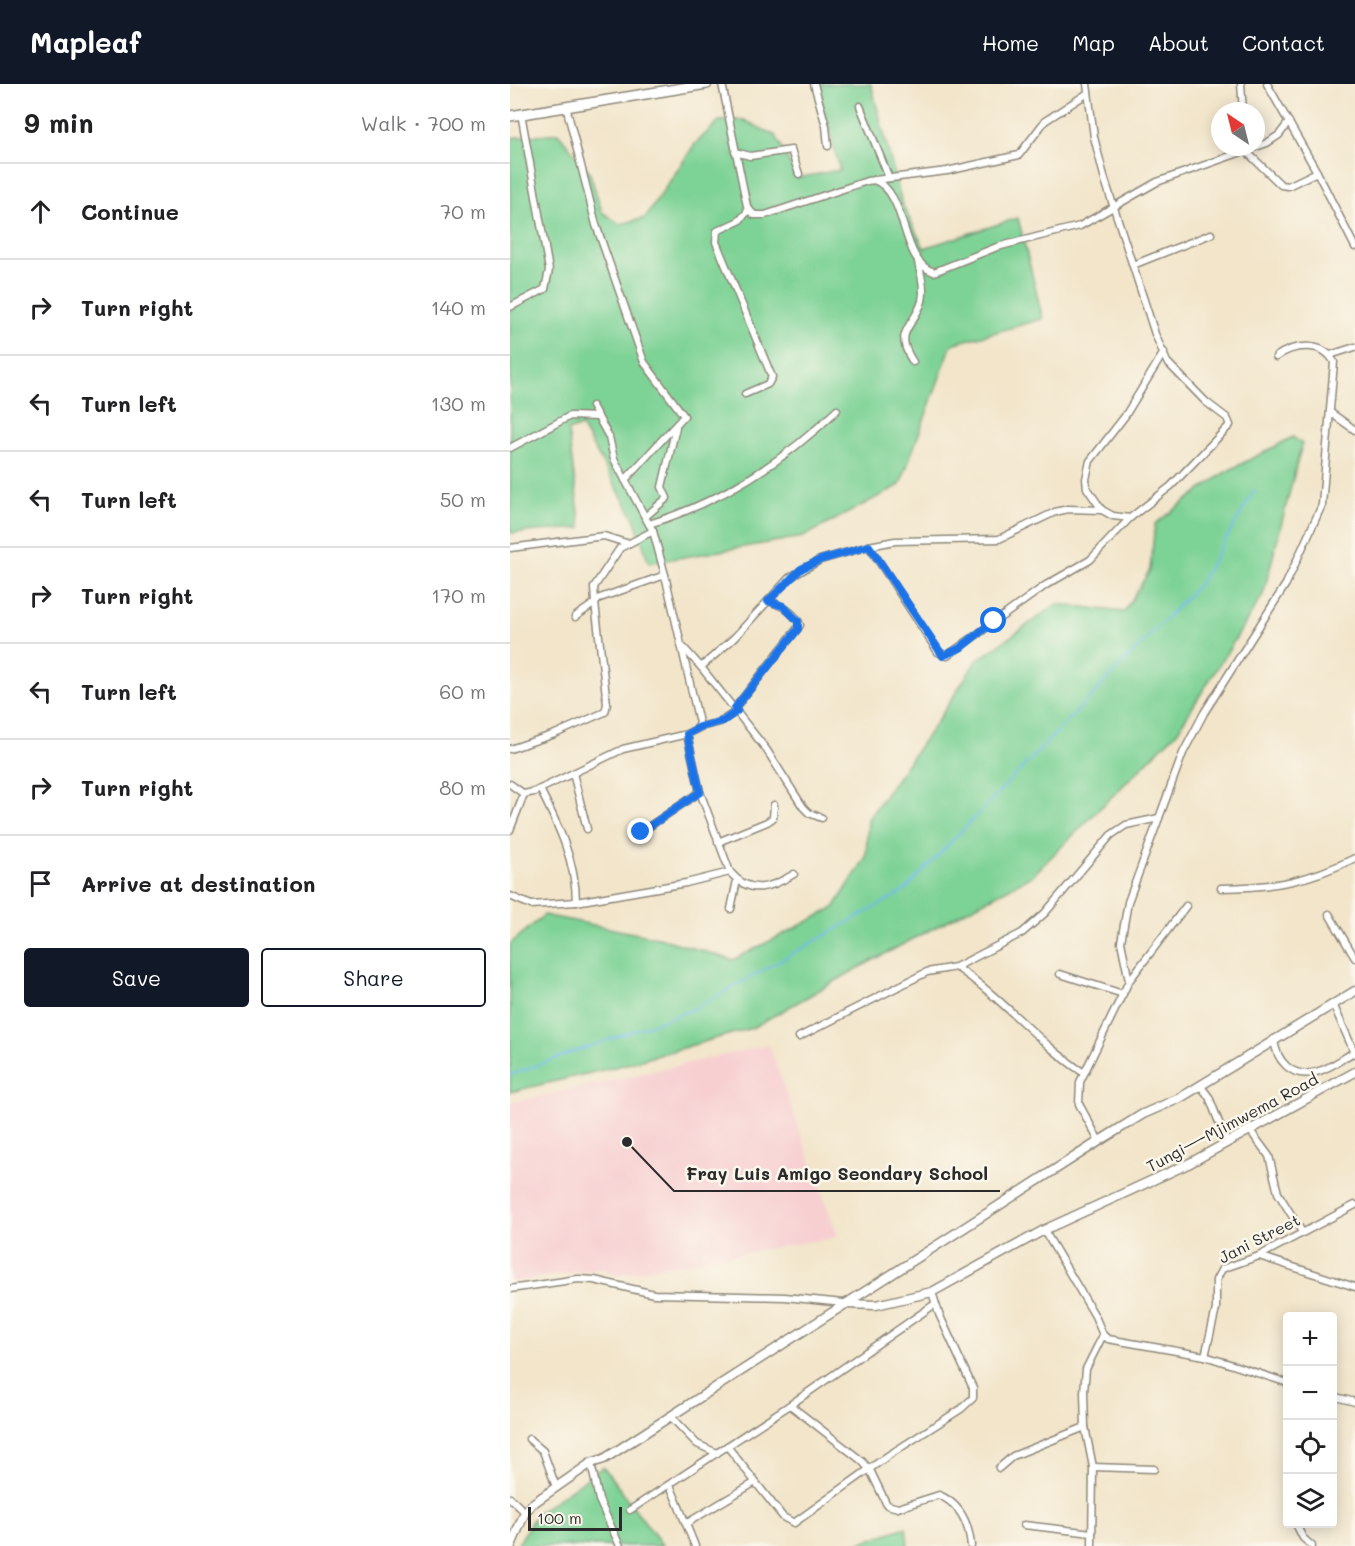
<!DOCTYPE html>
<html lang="en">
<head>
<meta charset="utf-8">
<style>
  :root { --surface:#fff; --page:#f6f6f6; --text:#202124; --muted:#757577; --line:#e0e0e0; --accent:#111827 }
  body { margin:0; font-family:Mali,sans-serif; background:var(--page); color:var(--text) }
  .controls { position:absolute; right:18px; bottom:18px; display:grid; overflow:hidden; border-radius:6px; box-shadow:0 3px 15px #0003 }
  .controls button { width:54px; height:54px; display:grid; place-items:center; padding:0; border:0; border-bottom:2px solid var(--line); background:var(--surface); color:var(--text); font:30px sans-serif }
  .compass { position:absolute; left:701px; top:18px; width:54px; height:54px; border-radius:50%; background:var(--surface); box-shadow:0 3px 15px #0003; rotate:325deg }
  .scale { position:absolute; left:18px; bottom:15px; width:94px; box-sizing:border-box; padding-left:6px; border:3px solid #2b2b2b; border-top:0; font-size:16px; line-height:21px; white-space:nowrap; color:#2b2b2b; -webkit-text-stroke:4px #fbf7ec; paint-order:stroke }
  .stop { position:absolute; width:18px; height:18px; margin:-14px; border:4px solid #1a73e8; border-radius:50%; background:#fff }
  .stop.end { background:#1a73e8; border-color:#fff; box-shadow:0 2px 6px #0008 }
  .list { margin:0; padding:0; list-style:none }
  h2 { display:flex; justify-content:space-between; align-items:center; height:78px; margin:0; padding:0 24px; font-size:26px }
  h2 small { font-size:20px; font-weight:400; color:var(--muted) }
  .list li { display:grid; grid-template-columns:39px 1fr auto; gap:18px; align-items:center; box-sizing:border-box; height:96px; padding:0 24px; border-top:2px solid var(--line) }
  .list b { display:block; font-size:22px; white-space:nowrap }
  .list em { font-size:20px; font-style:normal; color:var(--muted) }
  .actions { display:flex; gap:12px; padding:18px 24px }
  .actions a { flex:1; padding:14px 0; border:2px solid var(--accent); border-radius:6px; text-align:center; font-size:21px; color:var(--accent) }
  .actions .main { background:var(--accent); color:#fff }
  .icon { flex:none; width:33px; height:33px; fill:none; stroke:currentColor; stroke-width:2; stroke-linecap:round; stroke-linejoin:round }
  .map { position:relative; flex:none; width:845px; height:1462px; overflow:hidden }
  header { display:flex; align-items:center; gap:36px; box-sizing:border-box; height:84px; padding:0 30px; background:var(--accent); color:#fff }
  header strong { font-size:28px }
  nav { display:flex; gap:33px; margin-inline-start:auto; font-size:21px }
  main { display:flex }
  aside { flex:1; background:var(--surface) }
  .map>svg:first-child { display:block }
  .built { fill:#f7cfd1 }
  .green { fill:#7dd295; stroke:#547e60; stroke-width:1.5 }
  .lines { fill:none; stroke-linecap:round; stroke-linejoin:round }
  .stream { stroke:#70bbe9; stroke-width:2 }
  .minor-casing { stroke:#8e887a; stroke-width:9 }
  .tertiary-casing { stroke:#8e887a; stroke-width:11 }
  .secondary-casing { stroke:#8e887a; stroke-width:12 }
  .minor { stroke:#fff; stroke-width:6 }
  .tertiary { stroke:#fff; stroke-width:8 }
  .secondary { stroke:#fff; stroke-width:9 }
  .route { stroke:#1a73e8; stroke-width:8 }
  .labels { text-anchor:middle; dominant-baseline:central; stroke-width:5; stroke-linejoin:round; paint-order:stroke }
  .street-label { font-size:16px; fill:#2b2b2b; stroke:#fbf7ec }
  .leader { fill:none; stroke:#2b2b2b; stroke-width:2 }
  .callout-dot { fill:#2b2b2b; stroke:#fbf7ec; stroke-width:2 }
  .callout-label { font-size:18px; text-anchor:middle; font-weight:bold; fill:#2b2b2b; stroke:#fbf7ec; stroke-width:5; stroke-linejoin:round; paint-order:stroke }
</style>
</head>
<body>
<header>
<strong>Mapleaf</strong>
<nav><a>Home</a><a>Map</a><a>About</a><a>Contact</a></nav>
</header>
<main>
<aside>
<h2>9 min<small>Walk · 700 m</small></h2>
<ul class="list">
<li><svg class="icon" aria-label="ahead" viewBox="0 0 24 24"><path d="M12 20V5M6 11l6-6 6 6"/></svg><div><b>Continue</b></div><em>70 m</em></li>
<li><svg class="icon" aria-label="right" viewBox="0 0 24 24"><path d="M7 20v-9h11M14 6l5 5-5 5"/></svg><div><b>Turn right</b></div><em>140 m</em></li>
<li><svg class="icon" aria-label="left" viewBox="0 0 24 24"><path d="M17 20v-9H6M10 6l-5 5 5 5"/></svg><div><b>Turn left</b></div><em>130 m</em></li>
<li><svg class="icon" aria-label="left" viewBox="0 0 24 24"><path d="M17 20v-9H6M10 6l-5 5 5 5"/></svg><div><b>Turn left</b></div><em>50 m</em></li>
<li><svg class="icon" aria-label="right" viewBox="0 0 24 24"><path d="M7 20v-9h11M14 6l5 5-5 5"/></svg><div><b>Turn right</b></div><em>170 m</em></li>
<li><svg class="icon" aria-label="left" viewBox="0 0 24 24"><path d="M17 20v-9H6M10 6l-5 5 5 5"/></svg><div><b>Turn left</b></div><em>60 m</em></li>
<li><svg class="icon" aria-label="right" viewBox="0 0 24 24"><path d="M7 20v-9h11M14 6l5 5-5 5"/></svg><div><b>Turn right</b></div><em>80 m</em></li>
<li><svg class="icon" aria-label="arrive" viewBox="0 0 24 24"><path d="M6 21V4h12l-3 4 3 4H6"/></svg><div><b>Arrive at destination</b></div></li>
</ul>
<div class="actions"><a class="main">Save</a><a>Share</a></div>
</aside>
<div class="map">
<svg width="845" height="1462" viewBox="0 0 845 1462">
  <rect width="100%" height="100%" fill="#fbf7ec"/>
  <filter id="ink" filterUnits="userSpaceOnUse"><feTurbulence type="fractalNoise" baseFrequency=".0167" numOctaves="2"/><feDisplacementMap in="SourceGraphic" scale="12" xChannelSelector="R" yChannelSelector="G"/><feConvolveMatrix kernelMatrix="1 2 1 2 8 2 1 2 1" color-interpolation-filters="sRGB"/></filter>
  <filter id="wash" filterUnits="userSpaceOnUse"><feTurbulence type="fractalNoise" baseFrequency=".008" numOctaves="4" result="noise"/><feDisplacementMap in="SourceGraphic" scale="24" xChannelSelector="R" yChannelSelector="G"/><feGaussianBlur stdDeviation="1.35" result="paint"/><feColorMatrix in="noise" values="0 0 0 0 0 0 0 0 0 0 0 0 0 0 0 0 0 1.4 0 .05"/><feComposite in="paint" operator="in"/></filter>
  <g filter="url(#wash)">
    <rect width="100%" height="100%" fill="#f2e5ca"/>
    <polygon class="built" points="259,961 328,1153 105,1191 92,1184 0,1198 0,1019"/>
    <g class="green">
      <polygon points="307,0 361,0 392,120 414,164 508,134 533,235 442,260 390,401 293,453 139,479 124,434 71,342 58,347 71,444 0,449 0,54 48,49 79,87 92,128 110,140 135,134 185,60 209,37 234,36 266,52 287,94 330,86"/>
      <polygon points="783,353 792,360 753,511 667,648 522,792 352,882 242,944 113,981 0,1008 0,860 34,831 153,855 223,876 324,824 356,773 358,735 431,632 466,577 547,520 614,528 640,486 645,440 714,389"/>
      <polygon points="93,1383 153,1462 7,1462 26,1430"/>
      <polygon points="396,1443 398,1462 339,1462 347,1460"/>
    </g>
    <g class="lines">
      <polyline class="stream" points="0,991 184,925 394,807 689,500 745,406"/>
    </g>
  </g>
  <g filter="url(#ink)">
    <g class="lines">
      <g class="minor-casing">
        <g id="minor">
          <polyline points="212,0 238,127 229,137 207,147 206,158 262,293 258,300 235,310"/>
          <polyline points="304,0 316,42 318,62"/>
          <polyline points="731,0 733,27"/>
          <polyline points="757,0 807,88 845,163"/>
          <polyline points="56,22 86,141 134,278 174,332 115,396"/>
          <polyline points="350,22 379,94"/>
          <polyline points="736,67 771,101 778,102 807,88"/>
          <polyline points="225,68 240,72 281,66 289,90"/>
          <path d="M364 96C399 109 389 178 424 188L487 163 570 142 647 98 757 59 769 51 779 38"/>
          <polyline points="238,124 244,131 255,131 357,97 437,87 509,71 535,37 578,9"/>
          <polyline points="623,181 701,150"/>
          <polyline points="0,223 35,205 39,186 11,29"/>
          <polyline points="820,271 845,263"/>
          <path d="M403 278C382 246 404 244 412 217 415 204 411 191 408 178"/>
          <polyline points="82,322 99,353 104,375 135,433"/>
          <polyline points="821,329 845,346"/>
          <polyline points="0,364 60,332 88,333"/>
          <polyline points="592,426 577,404 576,395 580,377 615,332 654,268"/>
          <path d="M139 440C211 418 273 378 327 326"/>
          <polyline points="359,462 428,568 437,572 536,501 580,476 620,434 661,402 720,341 717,334 696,318 657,278 645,250 595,96 584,53 577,0"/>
          <polyline points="0,464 94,452 116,459"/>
          <polyline points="65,533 85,519 84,503 110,464 143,447"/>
          <polyline points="173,563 191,583 224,554 279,494 310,476 359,462 385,457 489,455 545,428 558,425 592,426 603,432 620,434"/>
          <polyline points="191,583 256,665 293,723 299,729 312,734"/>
          <path d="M225 624 290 541C286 529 270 520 258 517"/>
          <polyline points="190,643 210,638 227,627"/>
          <polyline points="0,665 45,650 95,628 97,620 85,519 90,514 155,491"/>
          <polyline points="63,689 77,745"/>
          <polyline points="0,700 14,710 24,708 113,665 177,650 190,643 155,491 143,447 135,433 157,414 152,403 166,343"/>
          <path d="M30 705C48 741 66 777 66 818"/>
          <path d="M190 708 220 788C240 812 261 804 284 790"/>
          <polyline points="0,746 14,710"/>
          <polyline points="131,748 190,708 177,650"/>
          <polyline points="208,758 257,738 263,734 264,721"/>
          <path d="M711 804C764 803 797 798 845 774"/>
          <polyline points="0,812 21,821 66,818 176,799 220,788"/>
          <polyline points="221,825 227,796"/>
          <polyline points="819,830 845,874"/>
          <path d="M446 883C493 914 527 958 574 989"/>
          <polyline points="550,890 613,910"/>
          <path d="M619 897 611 858 618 818 673 669 694 629 776 500 812 421 824 278C813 257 783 260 766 273"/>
          <polyline points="823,920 845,970"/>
          <polyline points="289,953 417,888 446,883 512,849 535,829 601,751 616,741 649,734"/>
          <path d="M764 955C766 976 781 995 806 988 819 985 832 975 844 968"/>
          <polyline points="690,1001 699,1013 717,1059"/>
          <polyline points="739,1045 759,1072 768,1109 792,1148"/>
          <polyline points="589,1057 569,1020 570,998 619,897 676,822"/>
          <polyline points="534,1146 585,1232 593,1251 576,1285 574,1308 575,1343 583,1383 582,1462"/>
          <polyline points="749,1172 845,1203"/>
          <polyline points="0,1205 68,1195 84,1196 144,1210 275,1213 333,1219"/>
          <polyline points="593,1251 598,1255 695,1272 778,1299"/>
          <polyline points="695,1272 706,1225 706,1196 712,1185 749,1172 845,1121"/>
          <polyline points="822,1312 845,1318"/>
          <path d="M280 1321 352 1377 360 1386 377 1421 388 1424 429 1411C450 1420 459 1440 461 1462"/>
          <polyline points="160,1332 187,1360 207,1369"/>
          <polyline points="19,1355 33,1367 46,1403"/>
          <polyline points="217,1362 273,1433 284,1439 379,1371 451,1325 463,1314 463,1304 429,1230 422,1208"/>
          <polyline points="81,1379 89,1416 110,1462"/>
          <polyline points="583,1383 644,1385"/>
          <polyline points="489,1384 503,1372 575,1343"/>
          <polyline points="160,1401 185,1462"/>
          <polyline points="0,1414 15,1428"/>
          <polyline points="120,1426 280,1321 425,1220"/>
          <polyline points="177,1439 244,1399"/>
          <polyline points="786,1440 793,1454 802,1462"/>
          <polyline points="514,1441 582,1449"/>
        </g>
      </g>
      <g class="tertiary-casing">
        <g id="tertiary">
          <polyline points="334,1220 366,1221 422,1208 534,1146 680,1079 845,988"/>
          <polyline points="1,1462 15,1428 22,1420 81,1379 94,1375 591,1056 633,1030 670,1014 845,907"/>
        </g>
      </g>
      <g class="secondary-casing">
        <polyline id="secondary" points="0,32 197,0"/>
      </g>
      <use href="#minor" class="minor"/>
      <use href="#tertiary" class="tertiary"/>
      <use href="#secondary" class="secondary"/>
    </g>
  </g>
  <g class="lines" filter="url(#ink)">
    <polyline class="route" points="131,748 190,708 177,650 190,643 213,637 227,627 225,624 288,545 288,537 273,522 258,517 291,485 310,476 359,462 433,572 450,564 484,537"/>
  </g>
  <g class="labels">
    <g class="street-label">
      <text transform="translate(722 1038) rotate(-28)">Tungi—Mjimwema Road</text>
      <text transform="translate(749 1154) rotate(-27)">Jani Street</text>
    </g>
  </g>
  <path class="leader" d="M117 1058L164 1107H490"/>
  <circle class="callout-dot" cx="117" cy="1058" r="6"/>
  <g class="callout-label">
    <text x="327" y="1096">Fray Luis Amigo Seondary School</text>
  </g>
</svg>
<div class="controls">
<button>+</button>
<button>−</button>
<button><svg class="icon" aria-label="locate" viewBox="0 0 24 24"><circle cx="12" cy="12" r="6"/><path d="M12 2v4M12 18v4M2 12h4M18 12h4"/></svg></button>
<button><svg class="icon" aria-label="layers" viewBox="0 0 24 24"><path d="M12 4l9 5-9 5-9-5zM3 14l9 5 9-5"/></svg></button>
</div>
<svg class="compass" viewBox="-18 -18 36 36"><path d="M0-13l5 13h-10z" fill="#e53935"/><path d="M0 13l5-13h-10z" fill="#757577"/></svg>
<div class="scale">100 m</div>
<div class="stop" style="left:484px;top:537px"></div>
<div class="stop end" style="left:131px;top:748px"></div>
</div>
</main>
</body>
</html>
